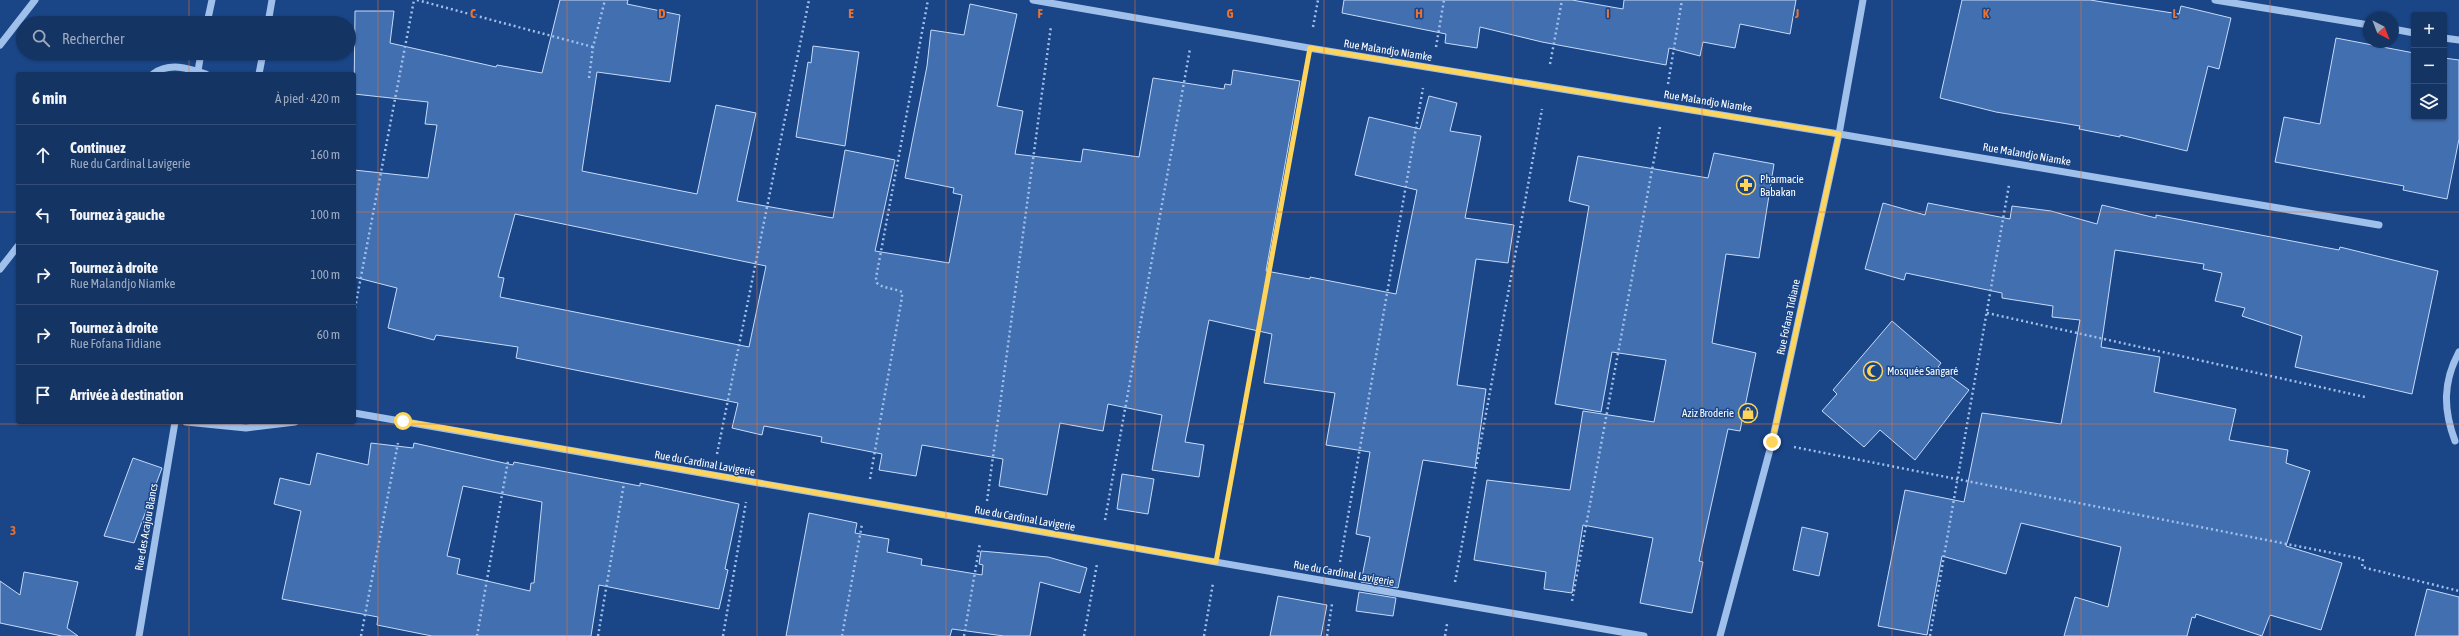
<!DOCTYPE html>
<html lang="fr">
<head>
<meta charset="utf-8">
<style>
  :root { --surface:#143464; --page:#213f6d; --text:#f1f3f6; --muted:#9daabf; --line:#334f78 }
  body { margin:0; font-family:"Asap Condensed",sans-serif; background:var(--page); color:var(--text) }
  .controls { position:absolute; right:12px; top:12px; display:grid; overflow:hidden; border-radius:4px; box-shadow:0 1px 3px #0004 }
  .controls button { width:36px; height:36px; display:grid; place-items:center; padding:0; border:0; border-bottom:1px solid var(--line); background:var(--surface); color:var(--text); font:20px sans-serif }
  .compass { position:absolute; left:2363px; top:12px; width:36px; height:36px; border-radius:50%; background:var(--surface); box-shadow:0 1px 3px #0004; rotate:138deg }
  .stop { position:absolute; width:12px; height:12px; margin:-9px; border:3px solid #fed55c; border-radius:50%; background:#fff }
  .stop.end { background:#fed55c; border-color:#fff; box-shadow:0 1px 4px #0008 }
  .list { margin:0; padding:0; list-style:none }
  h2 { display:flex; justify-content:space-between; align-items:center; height:52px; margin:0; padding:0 16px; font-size:17px }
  h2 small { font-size:13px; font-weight:400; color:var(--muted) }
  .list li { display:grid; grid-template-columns:26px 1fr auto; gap:12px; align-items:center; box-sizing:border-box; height:60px; padding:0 16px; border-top:1px solid var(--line) }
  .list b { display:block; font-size:15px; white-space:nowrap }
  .list p { margin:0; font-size:13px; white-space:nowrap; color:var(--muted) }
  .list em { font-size:13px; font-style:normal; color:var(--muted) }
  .icon { flex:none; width:22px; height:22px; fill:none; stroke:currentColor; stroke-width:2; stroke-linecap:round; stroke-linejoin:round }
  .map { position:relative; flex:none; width:2459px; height:636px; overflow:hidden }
  .search { position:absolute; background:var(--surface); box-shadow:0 1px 3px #0004; left:16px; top:16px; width:340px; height:44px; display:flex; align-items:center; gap:10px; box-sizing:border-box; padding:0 14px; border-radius:22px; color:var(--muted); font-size:15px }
  .panel { position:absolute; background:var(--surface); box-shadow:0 1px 3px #0004; left:16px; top:72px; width:340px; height:352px; border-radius:4px }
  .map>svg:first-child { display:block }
  .building { fill:#426faf; stroke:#c6dbf9; fill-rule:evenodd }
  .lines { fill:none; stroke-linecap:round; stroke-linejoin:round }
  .path { stroke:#a0c0ec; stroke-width:2.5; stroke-dasharray:2 3; stroke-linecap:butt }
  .minor { stroke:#a0c0ec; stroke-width:7 }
  .route { stroke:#fed55c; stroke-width:5 }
  .grid { fill:none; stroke:#eb7230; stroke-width:1; stroke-opacity:0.55 }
  .labels { text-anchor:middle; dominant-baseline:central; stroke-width:3; stroke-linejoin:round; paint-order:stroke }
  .street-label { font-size:11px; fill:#fff; stroke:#1a4586 }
  .poi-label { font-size:11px; fill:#fff; stroke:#1a4586; text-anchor:start }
  .grid-label { font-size:13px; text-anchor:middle; font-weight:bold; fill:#eb7230; stroke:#1a4586; stroke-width:3; stroke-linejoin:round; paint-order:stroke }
</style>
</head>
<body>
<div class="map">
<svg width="2459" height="636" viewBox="0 0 2459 636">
  <rect width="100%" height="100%" fill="#1a4586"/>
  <g class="building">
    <path d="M560 0H628L627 4 680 15 670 82 597 72 582 171 697 194 716 105 756 113 737 201 833 218 845 150 895 160 875 251 949 263 962 195 953 193 954 188 905 178 927 66 931 30 964 35 970 4 1017 14 997 106 1023 111 1015 154 1081 162 1083 149 1139 157 1153 78 1224 89 1225 84 1231 85 1233 70 1300 81 1266 271 1310 279V277L1396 294 1417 190 1355 175 1369 117 1420 129 1429 96 1457 103 1450 131 1481 136 1465 218 1514 225 1508 263 1476 259 1457 385 1486 389 1475 468 1423 460 1398 588 1361 582 1370 537 1356 534 1370 452 1326 445 1335 393 1264 383 1272 334 1209 320 1185 442 1204 445 1199 477 1152 470 1162 415 1108 404 1103 431 1060 423 1047 495 999 486 1003 459 922 445 916 476 879 470 882 454 821 442 822 437 764 426 762 435 732 428 738 403 516 358 518 347 436 335 434 340 388 328 397 288 354 277V170L428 178 437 125 425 124 428 102 354 94 355 11H394L390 43 496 67 497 65 542 73ZM515 214 766 266 749 347 500 297 504 278 498 277Z"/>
    <polygon points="1344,0 1572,0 1623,9 1624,0 1796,0 1790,34 1740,24 1735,48 1703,42 1700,56 1669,48 1666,65 1542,42 1480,27 1477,48 1445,43 1446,34 1342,13"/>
    <polygon points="1962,0 2090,0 2179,14 2181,6 2231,18 2219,69 2208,66 2187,151 2120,135 2120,137 2079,129 2080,126 1996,112 1940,98"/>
    <polygon points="2336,38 2414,53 2414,117 2444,117 2444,58 2459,60 2459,139 2447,199 2403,190 2404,186 2275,162 2284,117 2320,124"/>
    <polygon points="813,46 859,52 845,146 796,137 808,62 811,63"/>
    <polygon points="1714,153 1774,164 1759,258 1726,254 1712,343 1756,353 1740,431 1728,429 1699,561 1703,562 1692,613 1640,603 1653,538 1583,525 1572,593 1544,589 1546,572 1474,560 1487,480 1570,490 1583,411 1654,422 1666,360 1612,352 1601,412 1555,404 1589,206 1569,201 1578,156 1708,178"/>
    <polygon points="1883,203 1925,215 1928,203 2010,219 2012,206 2051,211 2097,224 2102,205 2156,218 2156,215 2339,250 2340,247 2438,271 2412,394 2295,367 2302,336 2242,316 2245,308 2215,301 2222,273 2203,269 2204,264 2115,250 2101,347 2160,357 2154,392 2236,409 2229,440 2288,450 2286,463 2310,471 2286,546 2342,563 2321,630 2270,615 2262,636 2196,614 2195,618 2192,617 2187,636 2064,636 2075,597 2108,607 2121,547 2021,523 2006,574 1942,556 1927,635 1878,626 1905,490 1964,502 1982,413 2061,424 2080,320 2052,317 2053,306 2002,298 2002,293 1906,273 1904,280 1865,269"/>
    <polygon points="1892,321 1941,363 1938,367 1969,390 1915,460 1880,430 1864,447 1822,411 1837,394 1833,390"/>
    <path d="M371 443 413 448 414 443 513 465 514 462 640 486V483L739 504 725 569 728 570 719 609 599 585 591 636H432L377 625 378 617 282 599 301 511 274 504 280 478 310 485 317 453 368 465ZM463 486 542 502 534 583H531L530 591 457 574 460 559 447 556Z"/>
    <polygon points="133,458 162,468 134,543 104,536"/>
    <polygon points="1122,474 1154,479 1148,514 1117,509"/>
    <polygon points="809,513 857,523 855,533 889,539 887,552 922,559 921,565 982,575 983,565 979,564 981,551 1048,557 1087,568 1080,593 1040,582 1030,636 1004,636 952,629 950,636 786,636"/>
    <polygon points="1802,527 1828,533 1819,576 1793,570"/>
    <polygon points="24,572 78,582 67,628 78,636 62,636 0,623 0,581 20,595"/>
    <polygon points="2427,589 2459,597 2459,636 2415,636"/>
    <polygon points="1359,592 1396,598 1393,616 1356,611"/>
    <polygon points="1278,596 1327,605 1321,636 1270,636"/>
  </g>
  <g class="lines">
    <g class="path">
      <polyline points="417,0 593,47"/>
      <polyline points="1313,27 1318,0"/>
      <polyline points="1436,47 1444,0"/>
      <polyline points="1550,64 1562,0"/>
      <polyline points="589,78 593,47 605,0"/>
      <polyline points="1668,84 1682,0"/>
      <polyline points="354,313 414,0"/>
      <polyline points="1987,313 2365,397"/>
      <polyline points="1794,447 2363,559 2362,567 2459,591"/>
      <polyline points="717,454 809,0"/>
      <path d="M870 479 902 297V292C894 288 884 289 877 283L876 278 928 0"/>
      <polyline points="987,501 1051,26"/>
      <polyline points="1105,520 1190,49"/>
      <polyline points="1220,541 1306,69"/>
      <polyline points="1340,562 1423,88"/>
      <polyline points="1455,582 1542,109"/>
      <polyline points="1572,601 1660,127"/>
      <polyline points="361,636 398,443"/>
      <polyline points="477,636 508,461"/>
      <polyline points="598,636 624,483"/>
      <polyline points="723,636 746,502"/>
      <polyline points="842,636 862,524"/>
      <polyline points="964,636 980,543"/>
      <polyline points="1084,636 1097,564"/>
      <polyline points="1204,636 1213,583"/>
      <polyline points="1327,636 1332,604"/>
      <polyline points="1445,636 1447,624"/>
      <polyline points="1930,636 2009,185"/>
    </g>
    <g class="minor">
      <polyline points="1033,0 1309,48 1839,134 2379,225"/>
      <polyline points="2215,0 2369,25"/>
      <polyline points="207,23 212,0"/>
      <polyline points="268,23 272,0"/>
      <polyline points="2393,29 2414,33"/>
      <polyline points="2444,38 2459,40"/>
      <polyline points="0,45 35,0"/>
      <polyline points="198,71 201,53"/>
      <path d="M153 74C169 62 188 68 206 74"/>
      <polyline points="259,74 263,53"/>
      <polyline points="0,269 18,246"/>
      <polyline points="354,413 1644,636"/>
      <polyline points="186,422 246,428 295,422"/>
      <path d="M2455 441C2443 409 2443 382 2459 352"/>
      <polyline points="139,636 175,422"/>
      <polyline points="1720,636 1772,442 1839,134 1863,0"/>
    </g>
  </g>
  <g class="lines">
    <polyline class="route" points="403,421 1216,562 1310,48 1839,134 1772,442"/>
  </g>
  <path class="grid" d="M189 0V23M378 0V636M567 0V636M757 0V636M946 0V636M1135 0V636M1324 0V636M1513 0V636M1702 0V636M1892 0V636M2081 0V636M2270 0V636M189 53V74M0 212H18M354 212H2459M189 422V636M0 424H2459"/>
  <defs>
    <g id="pharmacy-ring" transform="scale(1)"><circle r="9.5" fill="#1a4586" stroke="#fed55c" stroke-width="1.5"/><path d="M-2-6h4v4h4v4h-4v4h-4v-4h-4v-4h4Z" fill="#fed55c"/></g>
    <g id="mosque-ring" transform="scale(1)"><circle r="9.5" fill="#1a4586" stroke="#fed55c" stroke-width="1.5"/><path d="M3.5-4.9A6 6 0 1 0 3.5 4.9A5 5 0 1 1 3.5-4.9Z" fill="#fed55c"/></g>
    <g id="shop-ring" transform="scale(1)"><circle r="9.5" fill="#1a4586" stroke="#fed55c" stroke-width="1.5"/><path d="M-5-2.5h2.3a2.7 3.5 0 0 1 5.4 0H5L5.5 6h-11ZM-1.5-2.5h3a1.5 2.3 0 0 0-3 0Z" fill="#fed55c"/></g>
  </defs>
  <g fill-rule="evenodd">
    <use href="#pharmacy-ring" x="1746" y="185"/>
    <use href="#mosque-ring" x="1873" y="371"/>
    <use href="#shop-ring" x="1748" y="413"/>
  </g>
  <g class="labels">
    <g class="street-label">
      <text transform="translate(1388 50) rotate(9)">Rue Malandjo Niamke</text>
      <text transform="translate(1708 101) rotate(9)">Rue Malandjo Niamke</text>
      <text transform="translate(2027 154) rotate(10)">Rue Malandjo Niamke</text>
      <text transform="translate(1788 317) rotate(-78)">Rue Fofana Tidiane</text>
      <text transform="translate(705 463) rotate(10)">Rue du Cardinal Lavigerie</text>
      <text transform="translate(1025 518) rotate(10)">Rue du Cardinal Lavigerie</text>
      <text transform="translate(146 527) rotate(-80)">Rue des Acajou Blancs</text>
      <text transform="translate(1344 573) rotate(10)">Rue du Cardinal Lavigerie</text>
    </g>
    <g class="poi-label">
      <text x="1760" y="179">Pharmacie<tspan x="1760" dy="13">Babakan</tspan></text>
      <text x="1887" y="371">Mosquée Sangaré</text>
      <text x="1734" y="413" text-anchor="end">Aziz Broderie</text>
    </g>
  </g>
  <g class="grid-label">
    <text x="473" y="18">C</text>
    <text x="662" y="18">D</text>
    <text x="851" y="18">E</text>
    <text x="1040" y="18">F</text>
    <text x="1230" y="18">G</text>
    <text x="1419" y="18">H</text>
    <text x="1608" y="18">I</text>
    <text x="1797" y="18">J</text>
    <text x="1986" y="18">K</text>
    <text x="2175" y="18">L</text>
    <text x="13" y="535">3</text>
  </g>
</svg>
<div class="controls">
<button>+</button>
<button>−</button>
<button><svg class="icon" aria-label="layers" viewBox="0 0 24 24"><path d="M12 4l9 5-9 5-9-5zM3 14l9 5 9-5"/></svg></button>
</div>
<svg class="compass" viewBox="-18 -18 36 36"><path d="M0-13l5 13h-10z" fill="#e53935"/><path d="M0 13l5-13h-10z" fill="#9daabf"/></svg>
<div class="stop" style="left:403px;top:421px"></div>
<div class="stop end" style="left:1772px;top:442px"></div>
<div class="search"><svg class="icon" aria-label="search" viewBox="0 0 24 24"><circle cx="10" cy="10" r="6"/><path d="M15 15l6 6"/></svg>Rechercher</div>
<section class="panel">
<h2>6 min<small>À pied · 420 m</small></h2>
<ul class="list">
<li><svg class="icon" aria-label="ahead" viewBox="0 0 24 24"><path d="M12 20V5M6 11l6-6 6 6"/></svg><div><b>Continuez</b><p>Rue du Cardinal Lavigerie</p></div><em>160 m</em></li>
<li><svg class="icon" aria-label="left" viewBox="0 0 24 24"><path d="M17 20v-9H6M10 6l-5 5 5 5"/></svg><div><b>Tournez à gauche</b></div><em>100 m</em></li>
<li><svg class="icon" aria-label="right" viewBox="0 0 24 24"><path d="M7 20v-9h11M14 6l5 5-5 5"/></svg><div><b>Tournez à droite</b><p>Rue Malandjo Niamke</p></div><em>100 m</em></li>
<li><svg class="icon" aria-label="right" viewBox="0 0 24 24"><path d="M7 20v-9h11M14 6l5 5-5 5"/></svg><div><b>Tournez à droite</b><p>Rue Fofana Tidiane</p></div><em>60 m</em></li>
<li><svg class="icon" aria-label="arrive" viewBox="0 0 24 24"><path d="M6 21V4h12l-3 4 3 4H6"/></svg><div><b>Arrivée à destination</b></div></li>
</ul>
</section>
</div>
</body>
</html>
